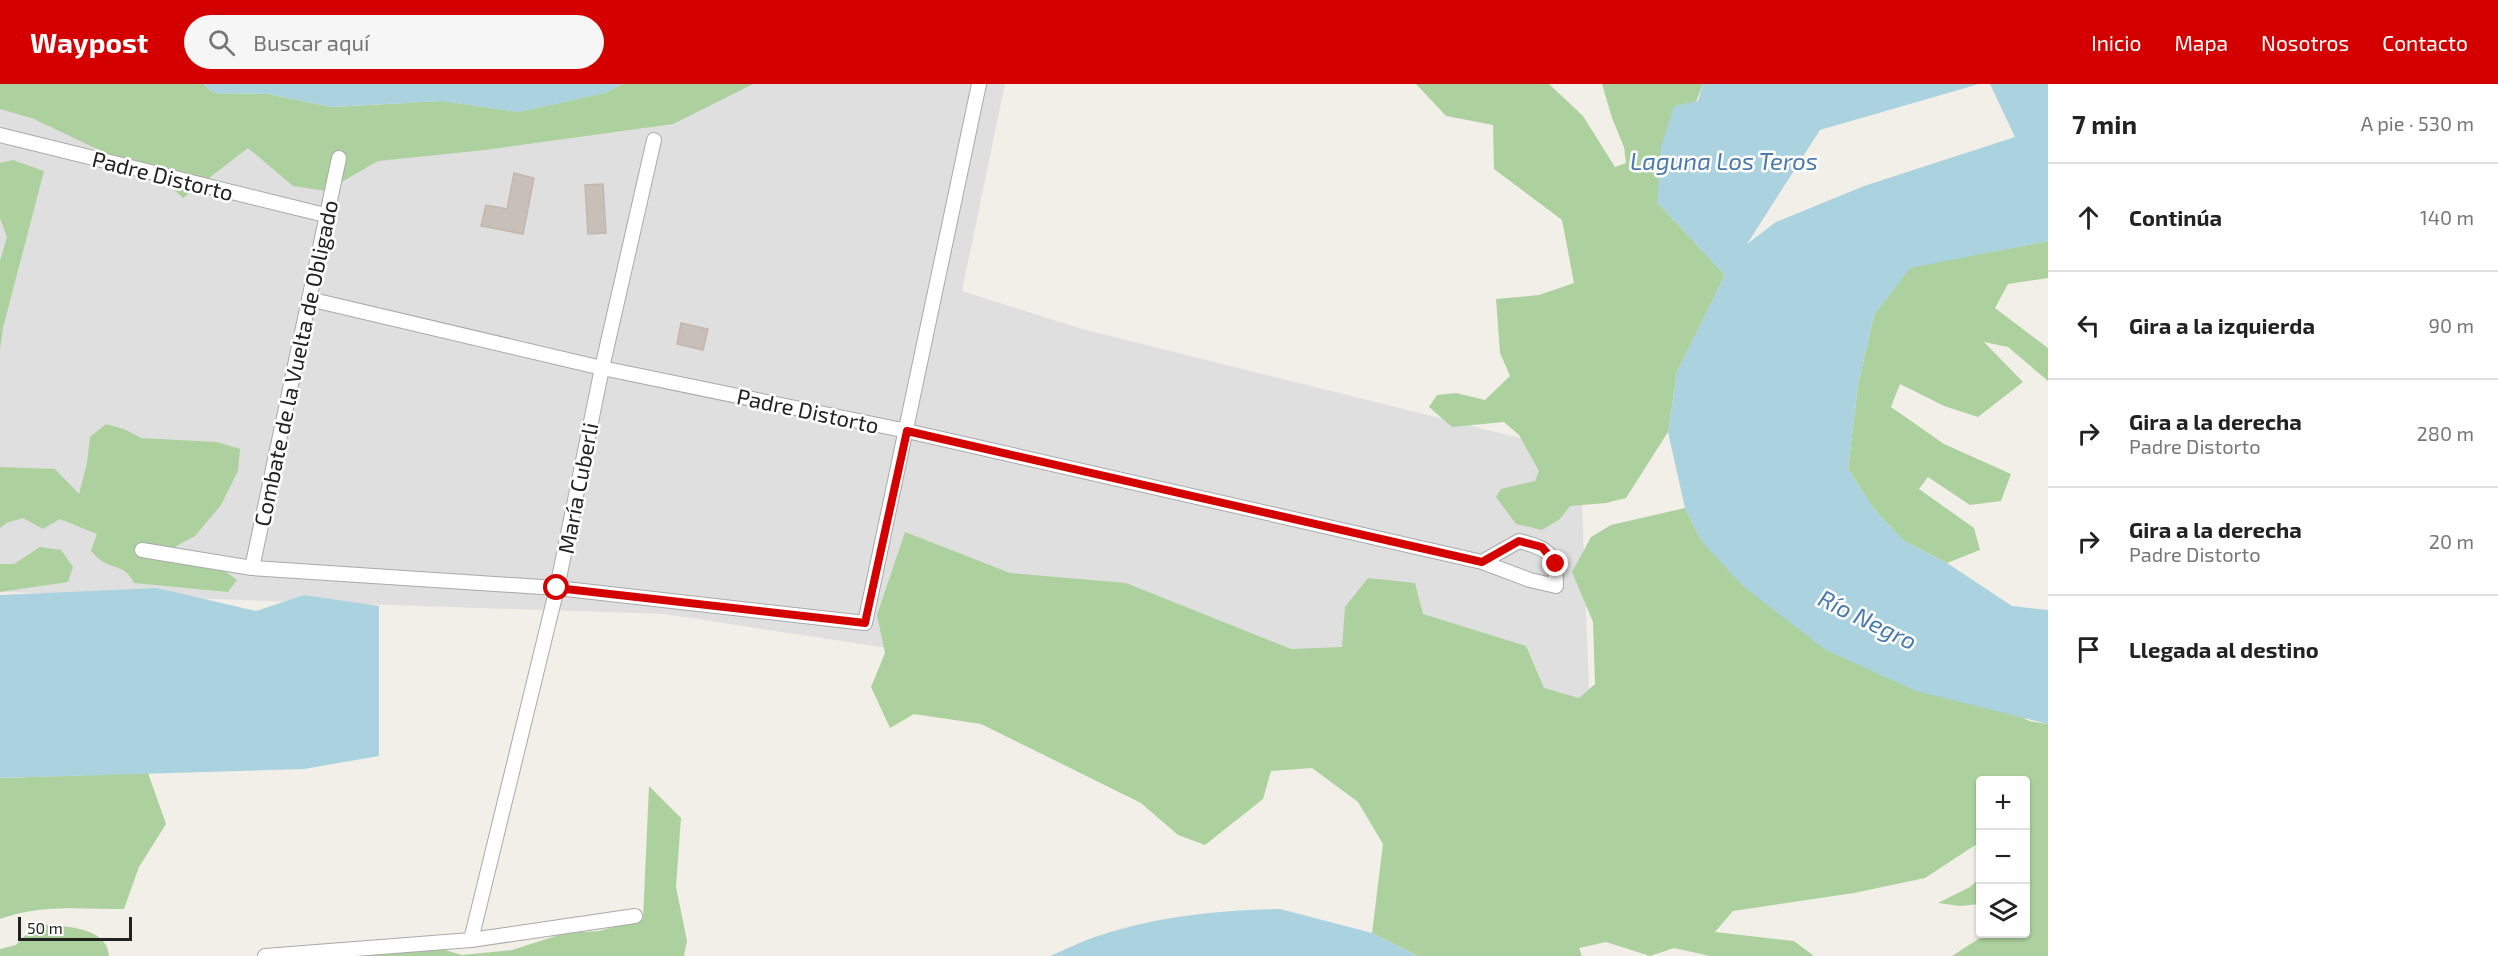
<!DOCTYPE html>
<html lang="es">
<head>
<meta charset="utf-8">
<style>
  :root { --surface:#fff; --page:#f6f6f6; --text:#222; --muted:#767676; --line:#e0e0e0; --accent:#d40000 }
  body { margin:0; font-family:"Exo 2",sans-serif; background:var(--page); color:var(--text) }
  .controls { position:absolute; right:18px; bottom:18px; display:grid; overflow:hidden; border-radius:6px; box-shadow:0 2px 4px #0004 }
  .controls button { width:54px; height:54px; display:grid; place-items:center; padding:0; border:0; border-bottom:2px solid var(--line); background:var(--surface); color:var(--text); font:30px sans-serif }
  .scale { position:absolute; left:18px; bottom:15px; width:114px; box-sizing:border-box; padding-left:6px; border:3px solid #222; border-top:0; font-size:16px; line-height:21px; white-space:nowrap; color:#222; -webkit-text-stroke:4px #fff; paint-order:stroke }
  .stop { position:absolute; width:18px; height:18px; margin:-14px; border:4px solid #d40000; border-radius:50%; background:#fff }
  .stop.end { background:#d40000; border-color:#fff; box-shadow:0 2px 6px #0008 }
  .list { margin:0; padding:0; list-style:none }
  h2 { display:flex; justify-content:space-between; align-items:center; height:78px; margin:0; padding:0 24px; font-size:26px }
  h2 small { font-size:20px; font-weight:400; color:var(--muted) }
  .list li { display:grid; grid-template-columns:39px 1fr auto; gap:18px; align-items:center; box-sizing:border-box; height:108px; padding:0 24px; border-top:2px solid var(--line) }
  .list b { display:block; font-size:22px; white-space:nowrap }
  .list p { margin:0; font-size:20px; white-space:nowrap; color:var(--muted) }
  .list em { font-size:20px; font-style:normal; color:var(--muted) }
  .icon { flex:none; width:33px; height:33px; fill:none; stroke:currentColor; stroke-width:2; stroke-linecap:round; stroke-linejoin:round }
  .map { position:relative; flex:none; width:2048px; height:872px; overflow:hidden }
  header { display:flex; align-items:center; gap:36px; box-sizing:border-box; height:84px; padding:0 30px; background:var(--accent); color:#fff }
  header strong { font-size:28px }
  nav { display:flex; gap:33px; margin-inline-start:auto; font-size:21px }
  .search { width:420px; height:54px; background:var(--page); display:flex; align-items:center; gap:15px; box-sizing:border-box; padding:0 21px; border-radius:33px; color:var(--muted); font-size:22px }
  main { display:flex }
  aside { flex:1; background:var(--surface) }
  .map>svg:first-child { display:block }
  .residential { fill:#e0dfdf }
  .forest { fill:#add19e }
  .water { fill:#aad3df }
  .building { fill:#c7bfb8; stroke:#c4b6ab; stroke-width:1.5 }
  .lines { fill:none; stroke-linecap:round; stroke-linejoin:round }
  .minor-casing { stroke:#a9a9a9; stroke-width:16 }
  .minor { stroke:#fff; stroke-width:14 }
  .route { stroke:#d40000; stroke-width:8 }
  .labels { text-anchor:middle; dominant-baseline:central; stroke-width:5; stroke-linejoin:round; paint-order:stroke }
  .street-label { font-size:22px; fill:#222; stroke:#fff }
  .water-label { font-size:24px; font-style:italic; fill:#4a7aab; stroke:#fff }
</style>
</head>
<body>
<header>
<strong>Waypost</strong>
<div class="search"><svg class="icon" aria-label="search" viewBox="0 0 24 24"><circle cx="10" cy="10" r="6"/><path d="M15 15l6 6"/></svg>Buscar aquí</div>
<nav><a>Inicio</a><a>Mapa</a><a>Nosotros</a><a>Contacto</a></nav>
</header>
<main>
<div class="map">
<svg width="2048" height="872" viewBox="0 0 2048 872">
  <rect width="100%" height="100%" fill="#f2efe9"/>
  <polygon class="residential" points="0,0 216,31 701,0 1005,0 962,207 1079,244 1580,369 1591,657 1026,585 664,530 0,508"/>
  <g class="forest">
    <polygon points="0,0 204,0 213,9 268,10 332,23 442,17 519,28 605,9 622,0 753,0 673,40 485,66 378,77 326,107 293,102 248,64 183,114 148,83 122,77 34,35 0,25"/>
    <polygon points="1416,0 1549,0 1583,32 1615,83 1626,79 1624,63 1612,34 1602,0 1703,0 1657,118 1725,191 1677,288 1668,348 1626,414 1606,419 1570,422 1560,435 1542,446 1516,440 1496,413 1501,405 1535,397 1539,387 1519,351 1504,338 1452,343 1429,323 1437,311 1456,309 1485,316 1510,292 1500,269 1496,215 1539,211 1574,199 1562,136 1494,85 1493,41 1446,32"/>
    <polygon points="13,76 44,87 3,244 0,266 0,177 7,153 0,134 0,79"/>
    <polygon points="2048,157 2048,194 2008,200 1995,224 2048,264 2048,297 2008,263 1984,258 2023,298 1978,333 1944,322 1900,300 1891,323 1944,360 2011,390 2001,417 1970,421 1928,393 1919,405 1974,444 1980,466 1947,479 1904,457 1873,424 1848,385 1858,301 1874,231 1910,183"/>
    <path d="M106 340 124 345 141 354 217 358 240 365 238 387 221 421 195 452 178 461 159 477 222 485 237 496 228 508 134 499C125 481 116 486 102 477 98 475 94 470 91 467L97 450 60 435 43 445 23 434 6 439 0 444V383L55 385 79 410 87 379 90 353Z"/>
    <polygon points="1685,424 1702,458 2029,637 2048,640 2048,872 1952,872 1986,850 2026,850 2026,696 1980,696 1980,758 1925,794 1854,809 1733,827 1715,848 1794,857 1814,872 1710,872 1674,864 1650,872 1606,858 1579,864 1582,872 1418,872 1372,849 1383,760 1358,718 1312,684 1271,687 1263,715 1205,761 1178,751 1141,719 981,640 914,630 890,644 871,603 885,569 877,531 905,448 1010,489 1126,499 1291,565 1342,563 1345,523 1368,494 1415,499 1423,530 1526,562 1544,604 1579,614 1595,600 1593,538 1572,488 1591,453 1611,441"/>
    <polygon points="40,463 61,466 73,483 68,498 0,508 0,480 14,480"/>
    <path d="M148 689 166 740 139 783 124 825C82 825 40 820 0 835V694Z"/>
    <polygon points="649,702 681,734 676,803 687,857 684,872 359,872 377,861 418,858 462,871 512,866 565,849 599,847 643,835"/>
    <polygon points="1980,794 1980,820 1960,822 1938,819 1970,803"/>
    <path d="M36 840C58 842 108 841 109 872H0V865L16 861Z"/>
  </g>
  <g class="water">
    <polygon points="204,0 622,0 605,9 519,28 442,17 332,23 268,10 213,9"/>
    <polygon points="1703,0 1979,0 1820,46 1747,160 1776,138 1864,102 2015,53 1990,0 2048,0 2048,157 1910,184 1874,231 1858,301 1848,385 1873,424 1904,457 1947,479 2012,522 2048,526 2048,640 1916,607 1826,566 1744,503 1702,458 1685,424 1668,348 1677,288 1725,191 1657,118 1661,63 1674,22 1698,17"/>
    <polygon points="157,504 256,527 304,511 379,522 379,672 304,685 0,694 0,511"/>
    <path d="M1280 825 1372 849 1418 872H1050C1067 865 1084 856 1101 851 1159 832 1219 826 1280 825Z"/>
  </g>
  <g class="building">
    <polygon points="514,89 534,94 523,150 481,142 486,121 507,125"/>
    <polygon points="603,100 606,149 588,150 585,101"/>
    <polygon points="681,239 708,245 703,266 677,260"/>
  </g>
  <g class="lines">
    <g class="minor-casing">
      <g id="minor">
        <polyline points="0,51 325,131"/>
        <path d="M309 215 602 284 907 347 1482 478 1530 496 1556 502C1556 470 1550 465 1519 457L1482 478"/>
        <polyline points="142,466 252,484 557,504 865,539 979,0"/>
        <polyline points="252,484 339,74"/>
        <polyline points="471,856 557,504 602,284 654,56"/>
        <polyline points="265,872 471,856 635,832"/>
      </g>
    </g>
    <use href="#minor" class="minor"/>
  </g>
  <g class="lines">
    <polyline class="route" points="557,504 865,539 907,347 1482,478 1519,457 1542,463 1556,480"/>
  </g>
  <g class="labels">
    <g class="street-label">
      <text transform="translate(163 91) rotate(14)">Padre Distorto</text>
      <text transform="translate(295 279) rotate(-78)">Combate de la Vuelta de Obligado</text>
      <text transform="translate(808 326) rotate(12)">Padre Distorto</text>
      <text transform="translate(577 404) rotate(-79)">María Cuberli</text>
    </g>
    <g class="water-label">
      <text x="1724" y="76">Laguna Los Teros</text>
      <text transform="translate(1868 535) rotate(26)">Río Negro</text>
    </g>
  </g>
</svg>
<div class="controls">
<button>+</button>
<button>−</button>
<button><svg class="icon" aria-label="layers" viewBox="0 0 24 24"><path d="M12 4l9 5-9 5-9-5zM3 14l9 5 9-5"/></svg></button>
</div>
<div class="scale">50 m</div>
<div class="stop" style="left:557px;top:504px"></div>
<div class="stop end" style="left:1556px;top:480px"></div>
</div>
<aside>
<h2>7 min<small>A pie · 530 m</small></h2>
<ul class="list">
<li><svg class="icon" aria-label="ahead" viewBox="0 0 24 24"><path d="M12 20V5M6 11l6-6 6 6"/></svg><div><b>Continúa</b></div><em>140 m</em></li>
<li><svg class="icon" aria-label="left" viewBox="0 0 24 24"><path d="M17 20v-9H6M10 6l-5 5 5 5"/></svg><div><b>Gira a la izquierda</b></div><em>90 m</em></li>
<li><svg class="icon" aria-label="right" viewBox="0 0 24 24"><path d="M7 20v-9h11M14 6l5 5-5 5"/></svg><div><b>Gira a la derecha</b><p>Padre Distorto</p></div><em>280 m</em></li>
<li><svg class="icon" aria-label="right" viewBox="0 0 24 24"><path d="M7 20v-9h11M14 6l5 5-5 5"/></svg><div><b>Gira a la derecha</b><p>Padre Distorto</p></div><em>20 m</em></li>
<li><svg class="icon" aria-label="arrive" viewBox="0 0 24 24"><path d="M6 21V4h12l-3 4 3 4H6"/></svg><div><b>Llegada al destino</b></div></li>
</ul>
</aside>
</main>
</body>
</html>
